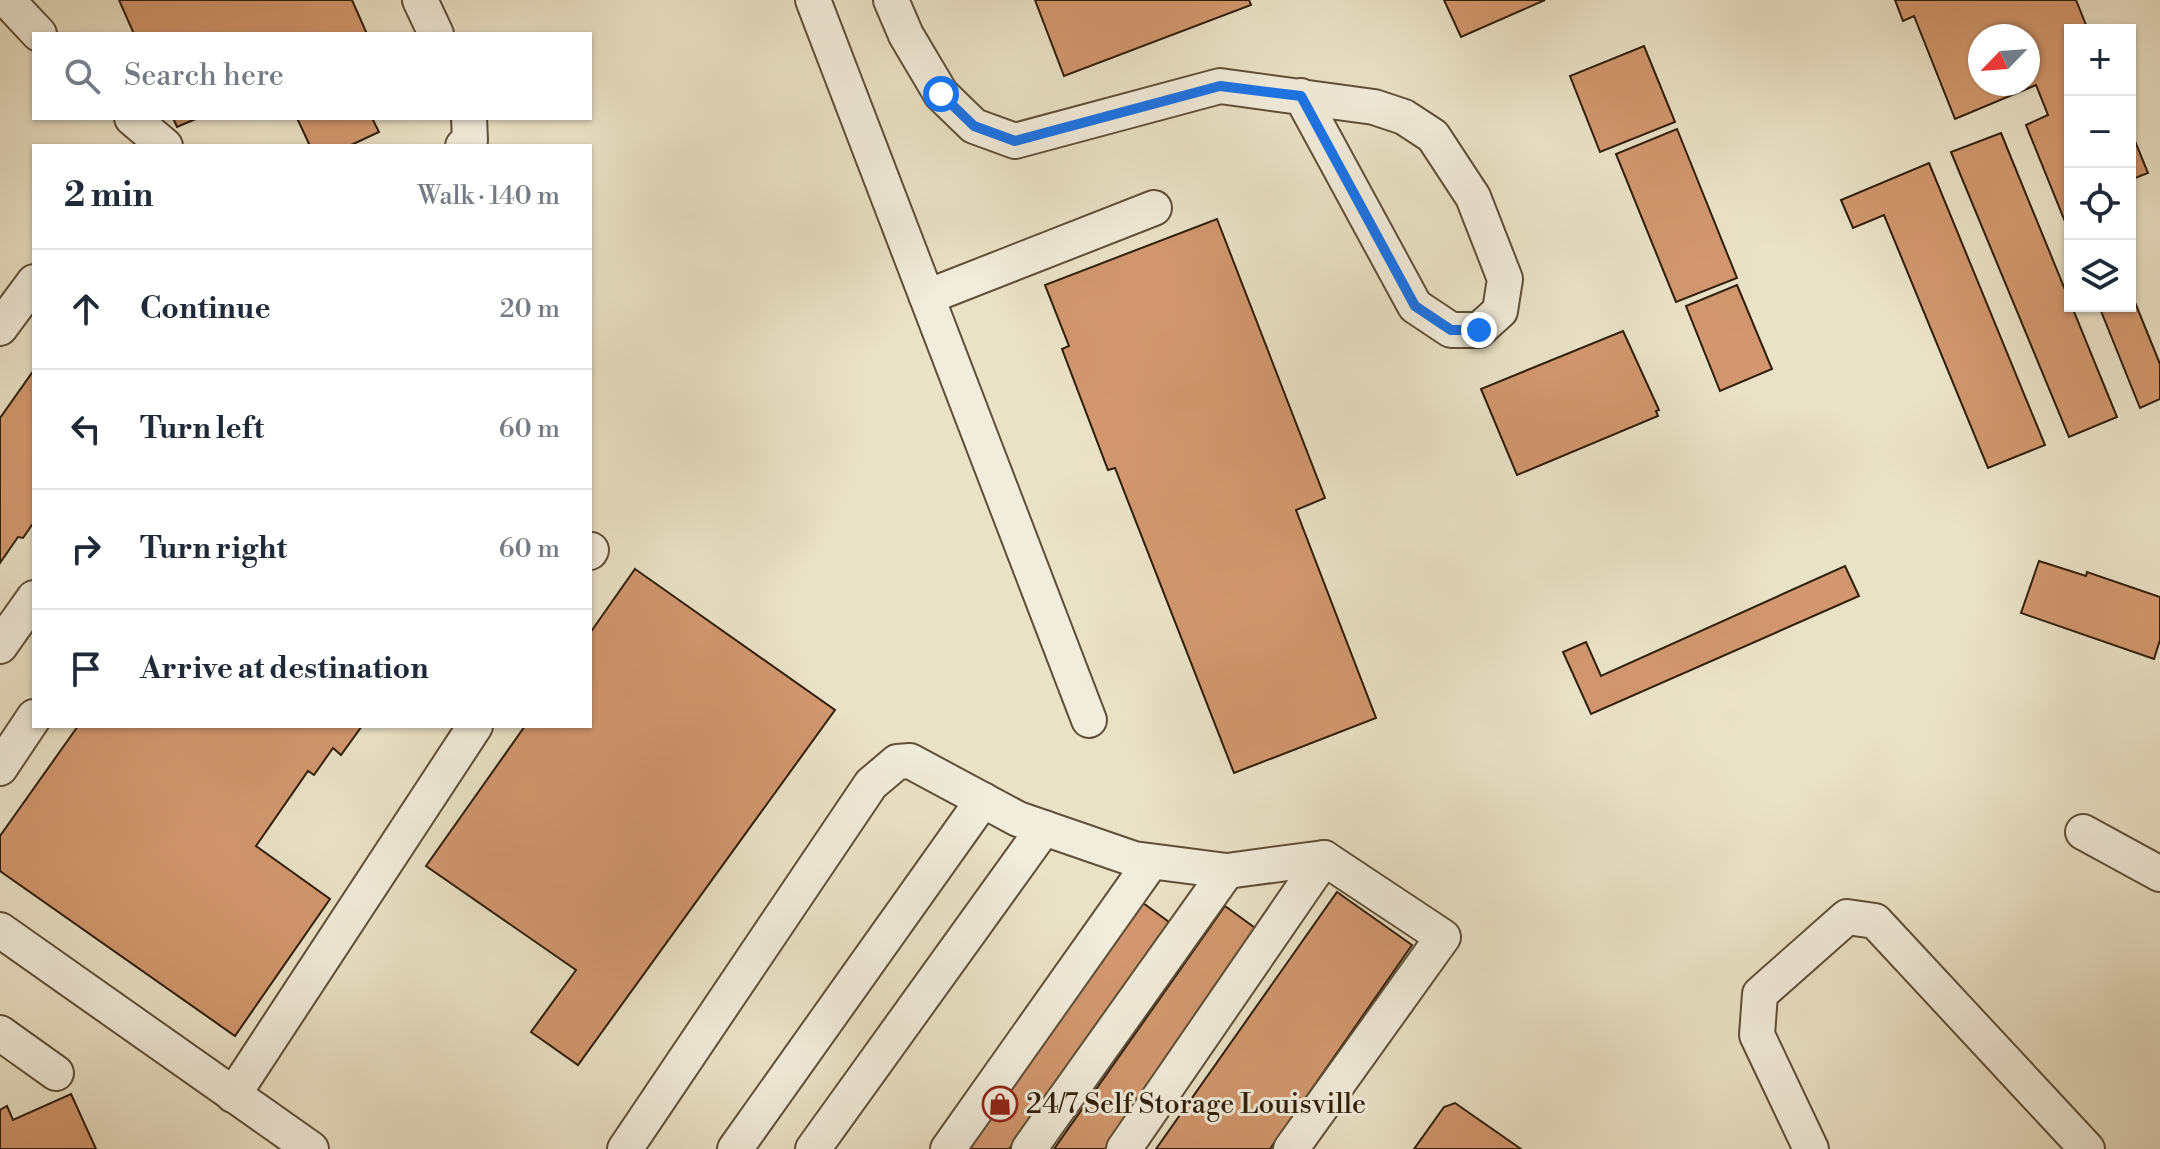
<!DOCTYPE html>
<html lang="en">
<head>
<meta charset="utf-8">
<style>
  :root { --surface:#fff; --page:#f2f2f3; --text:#1f2937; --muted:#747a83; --line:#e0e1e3 }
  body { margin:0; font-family:"Libre Bodoni",serif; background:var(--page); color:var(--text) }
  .controls { position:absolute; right:24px; top:24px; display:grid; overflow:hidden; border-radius:0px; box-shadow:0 2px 6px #0004 }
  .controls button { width:72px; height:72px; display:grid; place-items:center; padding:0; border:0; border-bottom:2px solid var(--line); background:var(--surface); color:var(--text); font:40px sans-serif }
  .compass { position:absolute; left:1968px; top:24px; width:72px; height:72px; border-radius:50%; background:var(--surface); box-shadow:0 2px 6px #0004; rotate:245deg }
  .stop { position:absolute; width:24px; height:24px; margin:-18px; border:6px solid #1a73e8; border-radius:50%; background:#fff }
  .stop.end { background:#1a73e8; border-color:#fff; box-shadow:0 2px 8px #0008 }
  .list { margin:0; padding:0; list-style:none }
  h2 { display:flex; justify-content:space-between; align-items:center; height:104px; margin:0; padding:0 32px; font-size:34px }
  h2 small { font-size:26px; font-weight:400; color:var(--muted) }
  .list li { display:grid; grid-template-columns:52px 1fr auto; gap:24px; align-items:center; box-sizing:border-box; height:120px; padding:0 32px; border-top:2px solid var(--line) }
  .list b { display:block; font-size:30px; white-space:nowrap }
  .list em { font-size:26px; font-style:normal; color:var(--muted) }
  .icon { flex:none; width:44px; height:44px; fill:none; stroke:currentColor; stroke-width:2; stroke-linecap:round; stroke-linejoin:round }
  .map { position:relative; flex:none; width:2160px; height:1149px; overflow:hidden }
  .search { position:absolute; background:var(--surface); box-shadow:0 2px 6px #0004; left:32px; top:32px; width:560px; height:88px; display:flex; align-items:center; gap:20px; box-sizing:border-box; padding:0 28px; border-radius:0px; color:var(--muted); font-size:30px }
  .panel { position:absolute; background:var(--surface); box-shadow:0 2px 6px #0004; left:32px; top:144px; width:560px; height:584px; border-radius:0px }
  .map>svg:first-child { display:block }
  .building { fill:#d2976e; stroke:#2f1e09; stroke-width:2; fill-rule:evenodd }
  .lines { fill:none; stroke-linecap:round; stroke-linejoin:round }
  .minor-casing { stroke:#5e4f38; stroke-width:38 }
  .minor { stroke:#f1ecdb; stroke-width:34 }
  .route { stroke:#1a73e8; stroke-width:10 }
  .labels { text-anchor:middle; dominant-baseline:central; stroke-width:6; stroke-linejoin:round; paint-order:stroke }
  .poi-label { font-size:28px; fill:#2f1e09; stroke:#f1ecdb; text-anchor:start }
</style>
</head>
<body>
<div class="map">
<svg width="2160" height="1149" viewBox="0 0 2160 1149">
  <rect width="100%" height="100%" fill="#eae2c7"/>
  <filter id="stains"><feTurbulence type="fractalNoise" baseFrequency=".0025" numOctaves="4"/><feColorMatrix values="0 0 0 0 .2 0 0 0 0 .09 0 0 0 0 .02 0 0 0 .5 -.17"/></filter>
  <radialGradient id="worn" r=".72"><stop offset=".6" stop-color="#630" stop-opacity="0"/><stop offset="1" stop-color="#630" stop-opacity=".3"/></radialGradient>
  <g class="building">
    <polygon points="119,0 352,0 367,34 134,34"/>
    <polygon points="1035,0 1249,0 1251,5 1064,76"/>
    <polygon points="1444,0 1545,0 1461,37"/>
    <path d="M1895 0H2076L2088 30H2070V234L2026 125 2048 115 2036 85 1955 119 1914 16 1903 21ZM1980 36H2028V84H1980Z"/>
    <polygon points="1644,46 1675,122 1600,152 1570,76"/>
    <polygon points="173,118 198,118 177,127"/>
    <polygon points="297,118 372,118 379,132 349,146 310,146"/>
    <polygon points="1677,129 1737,278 1676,302 1616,154"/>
    <polygon points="2130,129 2148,173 2130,180"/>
    <polygon points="2001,133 2117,417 2069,437 1951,152"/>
    <polygon points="1929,163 2045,445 1988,468 1884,215 1853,228 1841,200"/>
    <polygon points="1217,219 1325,498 1296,510 1376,718 1234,773 1115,468 1108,470 1062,349 1069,346 1045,285"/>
    <polygon points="1737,285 1772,369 1720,391 1686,306"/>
    <polygon points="2130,290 2160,364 2160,399 2140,408 2099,306 2130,306"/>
    <polygon points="1623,331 1659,410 1656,411 1658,416 1517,475 1481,389"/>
    <polygon points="34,370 34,522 23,538 18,537 0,563 0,418"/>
    <polygon points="2039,561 2086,576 2087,572 2160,597 2160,640 2154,659 2021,613"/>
    <polygon points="1845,566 1859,596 1591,714 1563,652 1586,642 1601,676"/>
    <polygon points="635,569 835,710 578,1065 531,1032 576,970 426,866 525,726 590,726 590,633"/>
    <polygon points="78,726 362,726 341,755 333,748 314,775 308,771 256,846 330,899 235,1036 0,871 0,836"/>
    <polygon points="1337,892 1412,945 1270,1149 1156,1149"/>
    <polygon points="1143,903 1169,922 1009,1149 969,1149"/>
    <polygon points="1225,906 1262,933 1110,1149 1054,1149"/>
    <polygon points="71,1094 96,1149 0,1149 0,1110 7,1106 13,1120"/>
    <polygon points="1455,1103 1521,1149 1414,1149 1444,1107"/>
  </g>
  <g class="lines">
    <g class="minor-casing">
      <g id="minor">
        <polyline points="7,0 39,34"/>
        <polyline points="420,0 436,34"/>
        <polyline points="813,0 1089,720"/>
        <polyline points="891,0 906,35 941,94 974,126 1015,141 1220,86 1374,107 1404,117 1433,136 1473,197 1505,279 1500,311 1479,330 1451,330 1415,306 1301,96"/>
        <polyline points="132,118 165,146"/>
        <polyline points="463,146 470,140 469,118"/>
        <polyline points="927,297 1154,208"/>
        <polyline points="0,328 34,282"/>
        <polyline points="590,552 591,550"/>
        <polyline points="0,646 34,598"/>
        <polyline points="0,768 34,717"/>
        <polyline points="2083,832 2160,874"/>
        <polyline points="0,930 311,1149"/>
        <polyline points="0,1033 56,1073"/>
        <polyline points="233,1095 475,726"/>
        <polyline points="625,1149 871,784 897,762 910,761 1018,819 1134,859 1227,871 1324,858"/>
        <polyline points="735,1149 983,800"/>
        <polyline points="813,1149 1044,828"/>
        <polyline points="948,1149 1151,862"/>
        <polyline points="1029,1149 1227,871"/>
        <polyline points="1124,1149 1324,858 1443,937 1291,1149"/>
        <polyline points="1811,1149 1757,1035 1760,994 1847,917 1875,921 2087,1149"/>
      </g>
    </g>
    <use href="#minor" class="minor"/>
  </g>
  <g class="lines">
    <polyline class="route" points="941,94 974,126 1015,141 1220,86 1301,96 1415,306 1451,330 1479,330"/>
  </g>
  <defs>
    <g id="shop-ring" transform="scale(1.8)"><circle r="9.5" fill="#f1ecdb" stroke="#8f2418" stroke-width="1.5"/><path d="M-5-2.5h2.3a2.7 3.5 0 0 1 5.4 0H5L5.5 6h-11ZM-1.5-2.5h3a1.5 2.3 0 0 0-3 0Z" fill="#8f2418"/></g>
  </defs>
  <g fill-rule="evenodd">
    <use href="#shop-ring" x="1000" y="1104"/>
  </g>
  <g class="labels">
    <g class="poi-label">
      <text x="1026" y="1104">24/7 Self Storage Louisville</text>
    </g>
  </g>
  <rect width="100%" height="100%" filter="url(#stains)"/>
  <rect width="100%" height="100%" fill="url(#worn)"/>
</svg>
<div class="controls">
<button>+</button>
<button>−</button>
<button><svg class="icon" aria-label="locate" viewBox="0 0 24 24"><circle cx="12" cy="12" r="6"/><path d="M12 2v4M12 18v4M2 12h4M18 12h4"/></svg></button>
<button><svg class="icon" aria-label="layers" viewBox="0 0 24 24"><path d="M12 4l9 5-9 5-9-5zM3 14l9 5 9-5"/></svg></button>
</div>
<svg class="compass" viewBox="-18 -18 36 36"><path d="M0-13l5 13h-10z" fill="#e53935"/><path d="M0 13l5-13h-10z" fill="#747a83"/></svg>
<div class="stop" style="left:941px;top:94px"></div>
<div class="stop end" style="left:1479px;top:330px"></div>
<div class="search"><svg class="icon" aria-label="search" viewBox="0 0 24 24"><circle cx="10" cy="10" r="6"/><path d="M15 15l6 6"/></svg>Search here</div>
<section class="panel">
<h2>2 min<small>Walk · 140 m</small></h2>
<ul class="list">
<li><svg class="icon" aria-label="ahead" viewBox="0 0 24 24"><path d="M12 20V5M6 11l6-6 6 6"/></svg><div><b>Continue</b></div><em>20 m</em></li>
<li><svg class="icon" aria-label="left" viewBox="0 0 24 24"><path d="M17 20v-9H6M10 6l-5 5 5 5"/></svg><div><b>Turn left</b></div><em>60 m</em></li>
<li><svg class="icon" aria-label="right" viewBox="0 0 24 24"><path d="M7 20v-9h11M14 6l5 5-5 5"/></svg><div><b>Turn right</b></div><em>60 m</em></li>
<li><svg class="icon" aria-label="arrive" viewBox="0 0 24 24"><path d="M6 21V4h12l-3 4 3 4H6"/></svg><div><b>Arrive at destination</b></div></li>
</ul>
</section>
</div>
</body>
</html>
